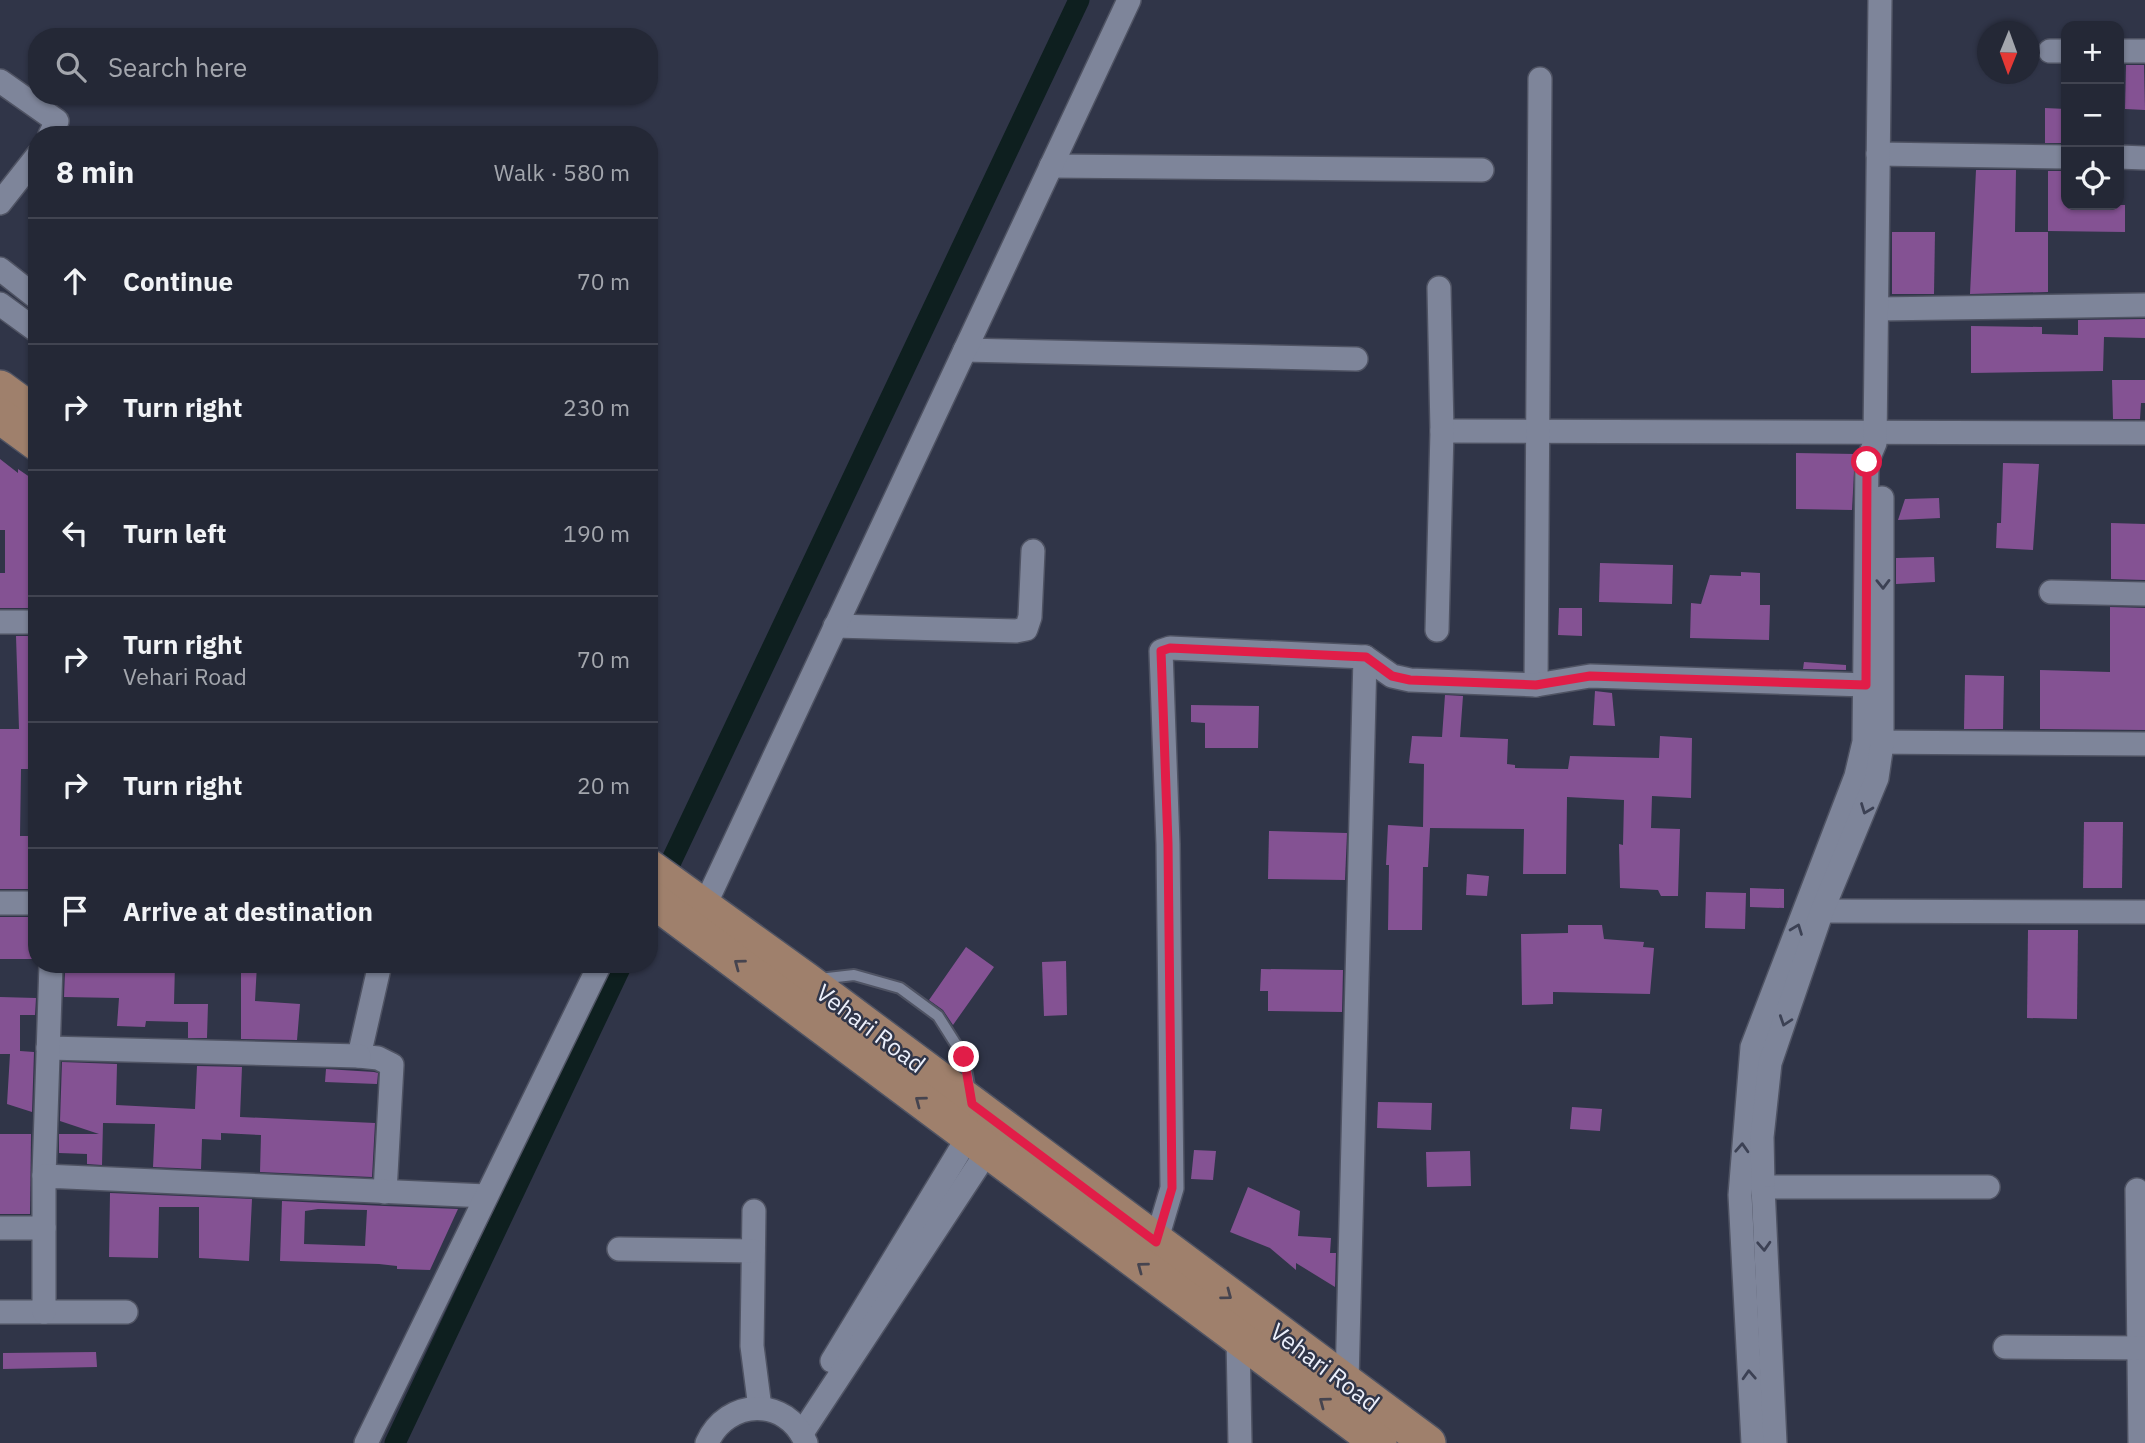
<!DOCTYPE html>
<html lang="en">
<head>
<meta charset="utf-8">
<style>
  :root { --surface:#242836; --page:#2c303e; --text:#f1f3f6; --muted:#a3a6ad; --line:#414451 }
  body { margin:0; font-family:"IBM Plex Sans",sans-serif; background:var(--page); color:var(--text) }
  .controls { position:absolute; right:21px; top:21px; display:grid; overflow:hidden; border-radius:14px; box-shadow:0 2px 5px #0004 }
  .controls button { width:63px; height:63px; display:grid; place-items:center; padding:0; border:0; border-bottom:2px solid var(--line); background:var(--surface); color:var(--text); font:35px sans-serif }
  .compass { position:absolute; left:1977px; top:21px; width:63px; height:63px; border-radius:50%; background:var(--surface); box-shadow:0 2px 5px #0004; rotate:181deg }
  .stop { position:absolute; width:21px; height:21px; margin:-16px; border:5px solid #e11d48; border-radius:50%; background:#fff }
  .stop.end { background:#e11d48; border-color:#fff; box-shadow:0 2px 7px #0008 }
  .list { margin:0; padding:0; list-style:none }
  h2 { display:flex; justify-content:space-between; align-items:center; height:91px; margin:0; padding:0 28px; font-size:30px }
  h2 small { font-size:23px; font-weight:400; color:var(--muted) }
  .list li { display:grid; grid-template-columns:46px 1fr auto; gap:21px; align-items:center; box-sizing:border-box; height:126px; padding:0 28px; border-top:2px solid var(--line) }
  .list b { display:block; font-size:26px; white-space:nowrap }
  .list p { margin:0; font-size:23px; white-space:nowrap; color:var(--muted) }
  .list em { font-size:23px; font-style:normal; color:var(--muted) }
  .icon { flex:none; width:38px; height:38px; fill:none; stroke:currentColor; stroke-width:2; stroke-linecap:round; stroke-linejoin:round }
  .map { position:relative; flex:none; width:2145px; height:1443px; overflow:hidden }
  .search { position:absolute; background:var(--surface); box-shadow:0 2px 5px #0004; left:28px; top:28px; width:630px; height:77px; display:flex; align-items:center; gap:18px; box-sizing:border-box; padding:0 24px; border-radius:28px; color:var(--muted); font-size:26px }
  .panel { position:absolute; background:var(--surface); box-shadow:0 2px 5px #0004; left:28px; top:126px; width:630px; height:847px; border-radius:28px }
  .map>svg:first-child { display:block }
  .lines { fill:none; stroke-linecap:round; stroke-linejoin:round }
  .canal { stroke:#0e1f1f; stroke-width:21 }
  .building { fill:#845293; fill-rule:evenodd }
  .lane-casing { stroke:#4f5363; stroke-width:14 }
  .street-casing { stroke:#4f5363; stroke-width:26 }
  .primary-casing { stroke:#4f5363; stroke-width:38 }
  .lane { stroke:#7e859a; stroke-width:10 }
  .street { stroke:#7e859a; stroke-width:23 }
  .primary { stroke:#9f806c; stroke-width:35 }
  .oneway { stroke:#3c4154 }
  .oneway2 { stroke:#46444f }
  .route { stroke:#e11d48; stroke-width:9 }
  .labels { text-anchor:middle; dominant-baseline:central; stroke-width:5; stroke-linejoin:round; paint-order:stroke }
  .street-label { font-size:24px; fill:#ecf0fc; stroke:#303548 }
</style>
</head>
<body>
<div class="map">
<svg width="2145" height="1443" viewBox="0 0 2145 1443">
  <rect width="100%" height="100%" fill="#303548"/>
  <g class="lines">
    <g class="canal">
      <polyline points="659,887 1079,0"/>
      <polyline points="395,1443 622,964"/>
    </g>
  </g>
  <g class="building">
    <polygon points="2126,65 2144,65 2145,110 2125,109"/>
    <polygon points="2045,108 2066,109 2066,143 2045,143"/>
    <polygon points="1976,170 2016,170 2015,232 2048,232 2048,292 1970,294"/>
    <polygon points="2048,171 2066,171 2066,205 2125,205 2125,232 2048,231"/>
    <polygon points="1892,232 1935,232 1934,294 1892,294"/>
    <polygon points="2145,319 2145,338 2104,337 2103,371 1971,373 1971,326 2042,327 2042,334 2078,335 2078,320"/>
    <polygon points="2112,380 2145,380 2145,403 2141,403 2140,419 2113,419"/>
    <polygon points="1796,453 1855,454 1852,510 1796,509"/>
    <polygon points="0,459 18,473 18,469 37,482 37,608 0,608 0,573 5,573 5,530 0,530"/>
    <polygon points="2003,463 2039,464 2033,550 1996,548 1997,523 2001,523"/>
    <polygon points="1939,498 1940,518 1898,520 1905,499"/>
    <polygon points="2111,523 2145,524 2145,580 2111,579"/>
    <polygon points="1934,557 1935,582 1896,584 1896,558"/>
    <polygon points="1600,563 1673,565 1672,604 1599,602"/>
    <polygon points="1741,572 1760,573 1760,605 1770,605 1769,640 1690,638 1691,603 1701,604 1710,575 1741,576"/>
    <polygon points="2110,607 2145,608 2145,730 2040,729 2040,670 2110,672"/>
    <polygon points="1559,608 1582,608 1582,636 1558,635"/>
    <polygon points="16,636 37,636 37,769 21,769 20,836 30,836 31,889 0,889 0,729 19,729"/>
    <polygon points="1804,662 1846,665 1846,670 1803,669"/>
    <polygon points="1965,675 2004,676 2003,729 1964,729"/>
    <polygon points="1595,691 1612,693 1615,726 1593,725"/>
    <polygon points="1445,695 1463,696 1460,737 1508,739 1507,764 1515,765 1515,768 1568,769 1570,756 1659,758 1660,736 1692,738 1691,798 1652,796 1651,828 1680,829 1678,896 1661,896 1658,890 1620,888 1619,844 1623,845 1624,800 1567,797 1566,874 1523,874 1524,829 1430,828 1428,867 1423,867 1422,930 1388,930 1389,865 1386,865 1388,825 1423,827 1424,764 1409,763 1412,736 1442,737"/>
    <polygon points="1191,705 1259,706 1258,748 1205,748 1205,723 1191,722"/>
    <polygon points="2084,822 2123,822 2122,888 2083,888"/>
    <polygon points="1269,831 1347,833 1345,880 1268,879"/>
    <polygon points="1467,874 1489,876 1487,896 1466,895"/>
    <polygon points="1750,888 1784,889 1784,908 1750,907"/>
    <polygon points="1706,892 1746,893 1745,929 1705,928"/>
    <rect x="0" y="917" width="37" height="42"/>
    <polygon points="1568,925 1602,925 1604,939 1644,942 1643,947 1654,948 1650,994 1553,992 1553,1004 1522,1005 1521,934 1568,933"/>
    <polygon points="2028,930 2078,930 2077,1019 2027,1018"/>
    <polygon points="966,947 994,967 953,1025 943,1010 929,1000"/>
    <polygon points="1066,961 1067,1015 1044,1016 1042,962"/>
    <polygon points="114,964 175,964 174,1004 208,1004 207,1038 188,1038 188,1022 146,1021 145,1027 117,1026 119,998 64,997 65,971 114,971"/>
    <polygon points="241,964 257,964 255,1001 300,1004 297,1040 241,1039"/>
    <polygon points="1261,969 1343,970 1342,1012 1268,1011 1268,991 1260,991"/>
    <polygon points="0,997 36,998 35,1015 20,1015 20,1051 34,1052 32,1112 7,1104 10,1054 0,1054"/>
    <polygon points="62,1062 117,1064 116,1105 195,1109 197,1066 242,1067 240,1117 375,1123 372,1177 260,1172 261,1135 221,1133 221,1140 202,1139 201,1169 153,1167 155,1124 103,1123 102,1165 87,1164 87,1154 59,1153 59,1134 99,1134 60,1121"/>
    <polygon points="326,1069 374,1072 378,1073 377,1084 325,1082"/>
    <polygon points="1378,1102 1432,1103 1431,1130 1377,1128"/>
    <polygon points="1572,1107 1602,1109 1600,1131 1570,1129"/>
    <polygon points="0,1134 31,1134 30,1214 0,1214"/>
    <polygon points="1194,1150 1216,1151 1213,1180 1191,1179"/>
    <polygon points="1470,1151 1471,1186 1427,1187 1426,1152"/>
    <polygon points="1248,1187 1300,1211 1298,1236 1331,1238 1330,1253 1336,1253 1335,1287 1296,1263 1296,1270 1270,1248 1230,1232"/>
    <polygon points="110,1193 252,1199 249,1261 199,1258 199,1207 159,1207 158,1258 109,1257"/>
    <path d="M282 1201 385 1206 458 1209 430 1270 397 1269V1266L379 1264 280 1261ZM318 1209 367 1210 365 1246 304 1244 305 1211Z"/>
    <polygon points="96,1352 97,1367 3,1369 3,1353"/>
  </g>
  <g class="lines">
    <g class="lane-casing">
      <polyline id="lane" points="819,979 854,975 900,988 938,1016 964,1057 970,1092"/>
    </g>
    <g class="street-casing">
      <g id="street">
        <polyline points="2050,51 2066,51"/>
        <polyline points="2119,51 2145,51"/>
        <polyline points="0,81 57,121 50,135"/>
        <polyline points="1878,154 2066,157"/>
        <polyline points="2119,157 2145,158"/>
        <polyline points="1051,166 1482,170"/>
        <polyline points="0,203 37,156"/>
        <polyline points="0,269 37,298"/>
        <polyline points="0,304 37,331"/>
        <polyline points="1877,309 2145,305"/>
        <polyline points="965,350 1356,359"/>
        <polyline points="1442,431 2145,433"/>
        <polyline points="2051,592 2145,594"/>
        <polyline points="0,622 37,622"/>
        <polyline points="835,626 1016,631 1026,629 1030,617 1033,551"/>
        <polyline points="1437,630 1442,431 1439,288"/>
        <polyline points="1536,685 1540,79"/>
        <polyline points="1868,742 2145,744"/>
        <polyline points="0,903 37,903"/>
        <polyline points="704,907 1129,0"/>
        <polyline points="1822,911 2145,912"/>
        <polyline points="380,964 359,1056 378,1058 392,1065 385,1192"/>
        <polyline points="48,1048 359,1056"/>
        <polyline points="44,1176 51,964"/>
        <polyline points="1763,1187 1988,1187"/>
        <polyline points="2137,1190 2140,1443"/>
        <polyline points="754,1211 752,1346 760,1408"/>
        <polyline points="0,1228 44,1228"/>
        <polyline points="1156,1242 1172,1188 1168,844 1161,651 1170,648 1365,657 1392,676 1410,680 1536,685 1590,676 1866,685"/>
        <polyline points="619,1249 753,1251"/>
        <polyline points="0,1312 126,1312"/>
        <polyline points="44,1312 44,1176 486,1196"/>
        <polyline points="1238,1338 1240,1443"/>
        <polyline points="2005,1347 2145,1348"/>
        <polyline points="832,1361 968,1137"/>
        <polyline points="1347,1383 1365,657"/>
        <polyline points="802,1433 987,1152"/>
        <polyline points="366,1443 600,964"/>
        <path d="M707 1443C727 1398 787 1396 806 1443"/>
        <polyline points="1753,1443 1740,1195 1752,1047 1856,776 1864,742 1867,462 1875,443 1880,0"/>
        <polyline points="1775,1443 1763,1187 1762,1137 1770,1063 1822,911 1877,778 1882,744 1882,498"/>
      </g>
    </g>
    <g class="primary-casing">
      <g id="primary">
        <polyline points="0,388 37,415"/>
        <polyline points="0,416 37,443"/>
        <polyline points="649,867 806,980 1428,1443"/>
        <polyline points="649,897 1379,1443"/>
      </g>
    </g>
    <use href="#lane" class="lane"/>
    <use href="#street" class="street"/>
    <use href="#primary" class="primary"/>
  </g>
  <defs><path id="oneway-chevron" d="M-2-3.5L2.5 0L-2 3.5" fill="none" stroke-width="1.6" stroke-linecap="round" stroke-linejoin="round" transform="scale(1.75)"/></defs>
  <g class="oneway">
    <use href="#oneway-chevron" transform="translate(1883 584) rotate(89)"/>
    <use href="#oneway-chevron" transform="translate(1866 809) rotate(111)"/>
    <use href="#oneway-chevron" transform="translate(1797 929) rotate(-69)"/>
    <use href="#oneway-chevron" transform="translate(1785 1021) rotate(109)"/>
    <use href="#oneway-chevron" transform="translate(1742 1148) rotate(-87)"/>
    <use href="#oneway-chevron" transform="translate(1764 1246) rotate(87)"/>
    <use href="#oneway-chevron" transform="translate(1749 1375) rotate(-93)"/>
  </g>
  <g class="oneway2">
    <use href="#oneway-chevron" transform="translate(739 964) rotate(-143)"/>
    <use href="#oneway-chevron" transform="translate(920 1101) rotate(-143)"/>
    <use href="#oneway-chevron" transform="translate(1142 1267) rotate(-143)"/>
    <use href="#oneway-chevron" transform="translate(1227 1295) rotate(37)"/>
    <use href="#oneway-chevron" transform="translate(1324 1402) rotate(-143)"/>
  </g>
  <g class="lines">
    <polyline class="route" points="964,1057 972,1104 1156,1242 1172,1188 1168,844 1161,651 1170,648 1366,657 1392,676 1410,680 1536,685 1590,676 1866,685 1867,462"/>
  </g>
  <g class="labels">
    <g class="street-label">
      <text transform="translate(871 1028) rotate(37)">Vehari Road</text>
      <text transform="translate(1325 1367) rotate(37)">Vehari Road</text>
    </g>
  </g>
</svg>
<div class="controls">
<button>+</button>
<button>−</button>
<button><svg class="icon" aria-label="locate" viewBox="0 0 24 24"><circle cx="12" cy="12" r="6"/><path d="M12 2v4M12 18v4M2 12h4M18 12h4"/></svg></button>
</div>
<svg class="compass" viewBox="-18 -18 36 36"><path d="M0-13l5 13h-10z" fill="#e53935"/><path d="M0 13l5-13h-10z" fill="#a3a6ad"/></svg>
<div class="stop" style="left:1867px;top:462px"></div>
<div class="stop end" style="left:964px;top:1057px"></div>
<div class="search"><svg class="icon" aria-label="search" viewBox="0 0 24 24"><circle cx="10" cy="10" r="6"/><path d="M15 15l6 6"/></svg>Search here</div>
<section class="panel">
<h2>8 min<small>Walk · 580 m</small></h2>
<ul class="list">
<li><svg class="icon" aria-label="ahead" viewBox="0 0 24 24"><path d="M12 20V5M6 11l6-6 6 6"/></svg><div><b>Continue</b></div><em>70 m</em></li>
<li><svg class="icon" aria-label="right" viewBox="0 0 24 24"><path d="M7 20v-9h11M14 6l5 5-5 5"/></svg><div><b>Turn right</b></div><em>230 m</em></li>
<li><svg class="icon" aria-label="left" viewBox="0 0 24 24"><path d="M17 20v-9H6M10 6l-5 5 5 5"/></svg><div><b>Turn left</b></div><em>190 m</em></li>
<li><svg class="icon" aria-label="right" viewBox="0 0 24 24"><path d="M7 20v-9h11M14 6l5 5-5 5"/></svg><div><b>Turn right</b><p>Vehari Road</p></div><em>70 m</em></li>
<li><svg class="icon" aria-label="right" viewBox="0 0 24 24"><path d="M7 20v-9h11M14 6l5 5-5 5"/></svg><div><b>Turn right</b></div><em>20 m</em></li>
<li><svg class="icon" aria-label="arrive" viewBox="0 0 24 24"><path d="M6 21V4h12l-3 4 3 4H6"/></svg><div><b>Arrive at destination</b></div></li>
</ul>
</section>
</div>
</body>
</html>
